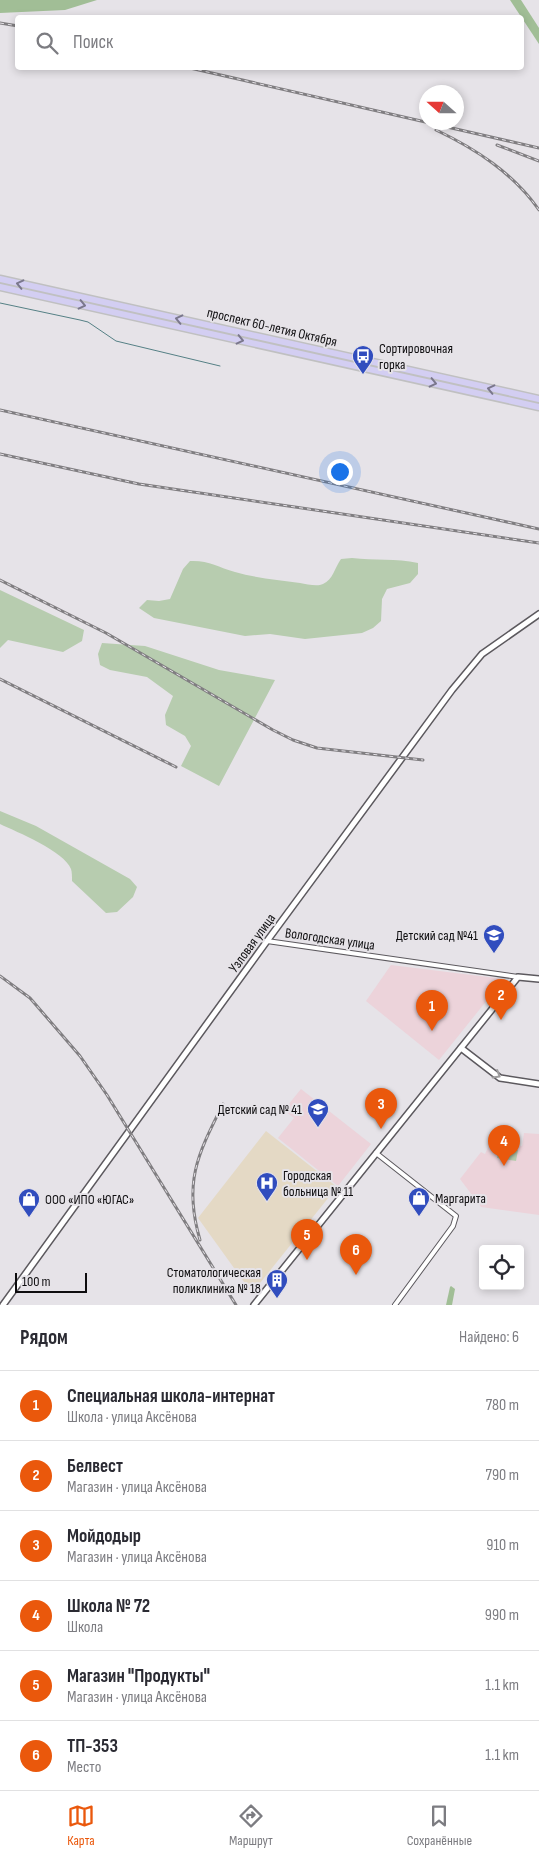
<!DOCTYPE html>
<html lang="ru">
<head>
<meta charset="utf-8">
<style>
  :root { --surface:#fff; --page:#f2f2f3; --text:#2b2b33; --muted:#7c7c81; --line:#e1e1e2; --accent:#ea580c }
  body { margin:0; font-family:"Sofia Sans Condensed",sans-serif; background:var(--page); color:var(--text) }
  .controls { position:absolute; right:15px; bottom:15px; display:grid; overflow:hidden; border-radius:5px; box-shadow:0 2px 8px #0003 }
  .controls button { width:45px; height:45px; display:grid; place-items:center; padding:0; border:0; border-bottom:1px solid var(--line); background:var(--surface); color:var(--text); font:25px sans-serif }
  .compass { position:absolute; left:419px; top:85px; width:45px; height:45px; border-radius:50%; background:var(--surface); box-shadow:0 2px 8px #0003; rotate:291deg }
  .scale { position:absolute; left:15px; bottom:12px; width:72px; box-sizing:border-box; padding-left:5px; border:2px solid #0e0d0f; border-top:0; font-size:14px; line-height:18px; white-space:nowrap; color:#0e0d0f; -webkit-text-stroke:4px #e6e3e8; paint-order:stroke }
  .you { position:absolute; left:339px; top:471px; width:18px; height:18px; margin:-12px; border:4px solid #fff; border-radius:50%; background:#1a73e8; box-shadow:0 0 0 8px #1a73e833 }
  .badge { display:grid; place-items:center; width:32px; height:32px; border-radius:50%; background:var(--accent); color:#fff; font-size:16px; font-weight:700 }
  .pin { position:absolute; translate:-50% -41px; filter:drop-shadow(0 1px 2px #0008) }
  .pin::after { content:''; position:absolute; top:26px; width:18px; height:15px; background:inherit; clip-path:polygon(0 0,100% 0,50% 100%) }
  .list { margin:0; padding:0; list-style:none }
  h2 { display:flex; justify-content:space-between; align-items:center; height:65px; margin:0; padding:0 20px; font-size:21px }
  h2 small { font-size:16px; font-weight:400; color:var(--muted) }
  .list li { display:grid; grid-template-columns:32px 1fr auto; gap:15px; align-items:center; box-sizing:border-box; height:70px; padding:0 20px; border-top:1px solid var(--line) }
  .list b { display:block; font-size:19px; white-space:nowrap }
  .list p { margin:0; font-size:16px; white-space:nowrap; color:var(--muted) }
  .list em { font-size:16px; font-style:normal; color:var(--muted) }
  .icon { flex:none; width:28px; height:28px; fill:none; stroke:currentColor; stroke-width:2; stroke-linecap:round; stroke-linejoin:round }
  .map { position:relative; flex:none; width:539px; height:1305px; overflow:hidden }
  .search { position:absolute; background:var(--surface); box-shadow:0 2px 8px #0003; left:15px; right:15px; top:15px; height:55px; display:flex; align-items:center; gap:12px; box-sizing:border-box; padding:0 18px; border-radius:5px; color:var(--muted); font-size:19px }
  .sheet { height:485px; background:var(--surface) }
  nav { display:flex; justify-content:space-around; align-items:center; box-sizing:border-box; height:70px; border-top:1px solid var(--line); background:var(--surface); font-size:14px; color:var(--muted) }
  nav a { display:grid; justify-items:center; gap:2px }
  nav .on { color:var(--accent) }
  .map>svg:first-child { display:block }
  .education { fill:#ecd3da }
  .medical { fill:#e4d9c5 }
  .green { fill:#b7ccaf }
  .forest { fill:#a1be96 }
  .lines { fill:none; stroke-linecap:round; stroke-linejoin:round }
  .stream { stroke:#558085; stroke-width:1 }
  .minor-casing { stroke:#5c595e; stroke-width:6 }
  .tertiary-casing { stroke:#5c595e; stroke-width:8 }
  .trunk-casing { stroke:#c0c0c1; stroke-width:9 }
  .minor { stroke:#fff; stroke-width:4 }
  .tertiary { stroke:#fff; stroke-width:5 }
  .trunk { stroke:#d3cef2; stroke-width:6 }
  .rail-casing { stroke:#807e81; stroke-width:3 }
  .rail { stroke:#e6e3e8; stroke-width:1; stroke-dasharray:4; stroke-linecap:butt }
  .oneway { stroke:#7a778c }
  .oneway2 { stroke:#9f9e9f }
  .labels { text-anchor:middle; dominant-baseline:central; stroke-width:4; stroke-linejoin:round; paint-order:stroke }
  .street-label { font-size:14px; fill:#0e0d0f; stroke:#e6e3e8 }
  .poi-label { font-size:14px; fill:#0e0d0f; stroke:#e6e3e8; text-anchor:start }
</style>
</head>
<body>
<div class="map">
<svg width="539" height="1305" viewBox="0 0 539 1305">
  <rect width="100%" height="100%" fill="#e6e3e8"/>
  <g class="education">
    <polygon points="391,965 504,979 439,1060 366,1001"/>
    <polygon points="301,1089 371,1144 338,1186 278,1138 294,1118 284,1110"/>
    <polygon points="524,1133 539,1134 539,1215 481,1207 460,1179 481,1152 485,1154 491,1141 522,1146"/>
  </g>
  <polygon class="medical" points="266,1131 337,1187 252,1293 198,1218"/>
  <g class="green">
    <path d="M352 558C374 561 396 558 418 563V574L410 583 387 589 382 599 381 621 373 628 362 633 305 639 270 634 245 636 154 618 139 608 147 600 159 601 170 599 183 569 190 561C208 560 218 567 235 572 256 578 278 580 300 583 307 584 317 587 323 584 333 580 335 567 341 559Z"/>
    <polygon points="0,590 84,630 82,641 63,652 8,640 0,648"/>
    <polygon points="102,643 145,646 219,670 275,680 219,786 181,766 191,746 185,736 166,725 165,715 173,696 147,677 110,670 100,665 98,654"/>
    <path d="M0 811 36 826 130 879 137 887 133 897 117 912 106 913 72 881C72 877 72 872 71 869 64 851 17 832 0 824Z"/>
    <polygon points="499,1147 518,1150 516,1161 497,1158"/>
  </g>
  <g class="forest">
    <polygon points="0,0 97,0 65,10 0,13"/>
    <polygon points="510,0 521,0 539,28 539,44"/>
    <polygon points="451,1286 455,1289 452,1305 446,1305 450,1287"/>
  </g>
  <g class="lines">
    <polyline class="stream" points="0,303 80,320 88,322 116,341 220,366"/>
    <g class="minor-casing">
      <g id="minor">
        <polyline points="267,941 518,977"/>
        <polyline points="376,1153 456,1216 453,1226 395,1305"/>
      </g>
    </g>
    <g class="tertiary-casing">
      <g id="tertiary">
        <polyline points="461,1048 500,1078 539,1084"/>
        <polyline points="3,1305 267,941 452,690 482,654 539,614"/>
        <polyline points="254,1305 518,977 539,979"/>
      </g>
    </g>
    <g class="trunk-casing">
      <g id="trunk">
        <polyline points="0,279 539,399"/>
        <polyline points="0,287 539,407"/>
      </g>
    </g>
    <use href="#minor" class="minor"/>
    <use href="#tertiary" class="tertiary"/>
    <use href="#trunk" class="trunk"/>
    <g class="rail-casing">
      <g id="rail">
        <polyline points="0,23 18,26"/>
        <polyline points="190,68 539,148"/>
        <path d="M436 130C476 149 513 173 539 210"/>
        <polyline points="497,145 539,161"/>
        <polyline points="0,410 539,529"/>
        <polyline points="0,454 139,484 539,543"/>
        <polyline points="0,580 106,633 273,730 293,740 317,748 423,760"/>
        <polyline points="0,679 176,767"/>
        <polyline points="0,976 30,998 80,1056 107,1095 236,1305"/>
        <path d="M200 1240C183 1182 198 1154 223 1104"/>
      </g>
    </g>
    <use href="#rail" class="rail"/>
  </g>
  <defs><path id="oneway-chevron" d="M-2-3.5L2.5 0L-2 3.5" fill="none" stroke-width="1.6" stroke-linecap="round" stroke-linejoin="round" transform="scale(1.25)"/></defs>
  <g class="oneway">
    <use href="#oneway-chevron" transform="translate(20 284) rotate(-167)"/>
    <use href="#oneway-chevron" transform="translate(82 305) rotate(13)"/>
    <use href="#oneway-chevron" transform="translate(179 319) rotate(-167)"/>
    <use href="#oneway-chevron" transform="translate(240 340) rotate(13)"/>
    <use href="#oneway-chevron" transform="translate(433 383) rotate(13)"/>
    <use href="#oneway-chevron" transform="translate(491 389) rotate(-167)"/>
  </g>
  <use class="oneway2" href="#oneway-chevron" transform="translate(497 1075) rotate(31)"/>
  <defs>
    <g id="bus-pin" transform="scale(1.125)"><path d="M0 17L-7.5 6A9.5 9.5 0 1 1 7.5 6Z" fill="#314dbe" stroke="#e6e3e8"/><path d="M-5-6H5V4H4V6H2V4H-2V6H-4V4H-5ZM-3.5-4V0h7V-4ZM-3.5 1.2v1.5H-2V1.2ZM2 1.2v1.5H3.5V1.2Z" fill="#fff"/></g>
    <g id="school-pin" transform="scale(1.125)"><path d="M0 17L-7.5 6A9.5 9.5 0 1 1 7.5 6Z" fill="#314dbe" stroke="#e6e3e8"/><path d="M0-5L7-2L0 1L-7-2ZM-4 1L0 2.5L4 1V4Q0 6-4 4Z" fill="#fff"/></g>
    <g id="hospital-pin" transform="scale(1.125)"><path d="M0 17L-7.5 6A9.5 9.5 0 1 1 7.5 6Z" fill="#314dbe" stroke="#e6e3e8"/><path d="M-5-5h3v3.5h4V-5h3V5h-3V1.5h-4V5h-3Z" fill="#fff"/></g>
    <g id="shop-pin" transform="scale(1.125)"><path d="M0 17L-7.5 6A9.5 9.5 0 1 1 7.5 6Z" fill="#314dbe" stroke="#e6e3e8"/><path d="M-5-2.5h2.3a2.7 3.5 0 0 1 5.4 0H5L5.5 6h-11ZM-1.5-2.5h3a1.5 2.3 0 0 0-3 0Z" fill="#fff"/></g>
    <g id="building-pin" transform="scale(1.125)"><path d="M0 17L-7.5 6A9.5 9.5 0 1 1 7.5 6Z" fill="#314dbe" stroke="#e6e3e8"/><path d="M-4-6H4V6H1V3H-1V6H-4ZM-2.5-4.3h1.7v1.8h-1.7ZM.8-4.3h1.7v1.8H.8ZM-2.5-1h1.7V.8h-1.7ZM.8-1h1.7V.8H.8Z" fill="#fff"/></g>
  </defs>
  <g fill-rule="evenodd">
    <use href="#bus-pin" x="363" y="356"/>
    <use href="#school-pin" x="494" y="935"/>
    <use href="#school-pin" x="318" y="1109"/>
    <use href="#hospital-pin" x="267" y="1183"/>
    <use href="#shop-pin" x="419" y="1198"/>
    <use href="#shop-pin" x="29" y="1199"/>
    <use href="#building-pin" x="277" y="1280"/>
  </g>
  <g class="labels">
    <g class="street-label">
      <text transform="translate(272 327) rotate(13)">проспект 60-летия Октября</text>
      <text transform="translate(330 939) rotate(8)">Вологодская улица</text>
      <text transform="translate(252 943) rotate(-54)">Узловая улица</text>
    </g>
    <g class="poi-label">
      <text x="379" y="348">Сортировочная<tspan x="379" dy="16">горка</tspan></text>
      <text x="478" y="935" text-anchor="end">Детский сад №41</text>
      <text x="302" y="1109" text-anchor="end">Детский сад № 41</text>
      <text x="283" y="1175">Городская<tspan x="283" dy="16">больница № 11</tspan></text>
      <text x="435" y="1198">Маргарита</text>
      <text x="45" y="1199">ООО «ИПО «ЮГАС»</text>
      <text x="261" y="1272" text-anchor="end">Стоматологическая<tspan x="261" dy="16">поликлиника № 18</tspan></text>
    </g>
  </g>
</svg>
<div class="controls">
<button><svg class="icon" aria-label="locate" viewBox="0 0 24 24"><circle cx="12" cy="12" r="6"/><path d="M12 2v4M12 18v4M2 12h4M18 12h4"/></svg></button>
</div>
<svg class="compass" viewBox="-18 -18 36 36"><path d="M0-13l5 13h-10z" fill="#e53935"/><path d="M0 13l5-13h-10z" fill="#7c7c81"/></svg>
<div class="scale">100 m</div>
<div class="you"></div>
<div class="pin badge" style="left:432px;top:1031px">1</div>
<div class="pin badge" style="left:501px;top:1020px">2</div>
<div class="pin badge" style="left:381px;top:1129px">3</div>
<div class="pin badge" style="left:504px;top:1166px">4</div>
<div class="pin badge" style="left:307px;top:1260px">5</div>
<div class="pin badge" style="left:356px;top:1275px">6</div>
<div class="search"><svg class="icon" aria-label="search" viewBox="0 0 24 24"><circle cx="10" cy="10" r="6"/><path d="M15 15l6 6"/></svg>Поиск</div>
</div>
<section class="sheet">
<h2>Рядом<small>Найдено: 6</small></h2>
<ul class="list">
<li><span class="badge">1</span><div><b>Специальная школа-интернат</b><p>Школа · улица Аксёнова</p></div><em>780 m</em></li>
<li><span class="badge">2</span><div><b>Белвест</b><p>Магазин · улица Аксёнова</p></div><em>790 m</em></li>
<li><span class="badge">3</span><div><b>Мойдодыр</b><p>Магазин · улица Аксёнова</p></div><em>910 m</em></li>
<li><span class="badge">4</span><div><b>Школа № 72</b><p>Школа</p></div><em>990 m</em></li>
<li><span class="badge">5</span><div><b>Магазин &quot;Продукты&quot;</b><p>Магазин · улица Аксёнова</p></div><em>1.1 km</em></li>
<li><span class="badge">6</span><div><b>ТП-353</b><p>Место</p></div><em>1.1 km</em></li>
</ul>
</section>
<nav>
<a class="on"><svg class="icon" aria-label="map" viewBox="0 0 24 24"><path d="M3 6l6-2 6 2 6-2v14l-6 2-6-2-6 2zM9 4v14M15 6v14"/></svg>Карта</a>
<a><svg class="icon" aria-label="directions" viewBox="0 0 24 24"><path d="M12 3l9 9-9 9-9-9zM9 14v-3h6M13 9l2 2-2 2"/></svg>Маршрут</a>
<a><svg class="icon" aria-label="saved" viewBox="0 0 24 24"><path d="M7 4h10v16l-5-4-5 4z"/></svg>Сохранённые</a>
</nav>
</body>
</html>
